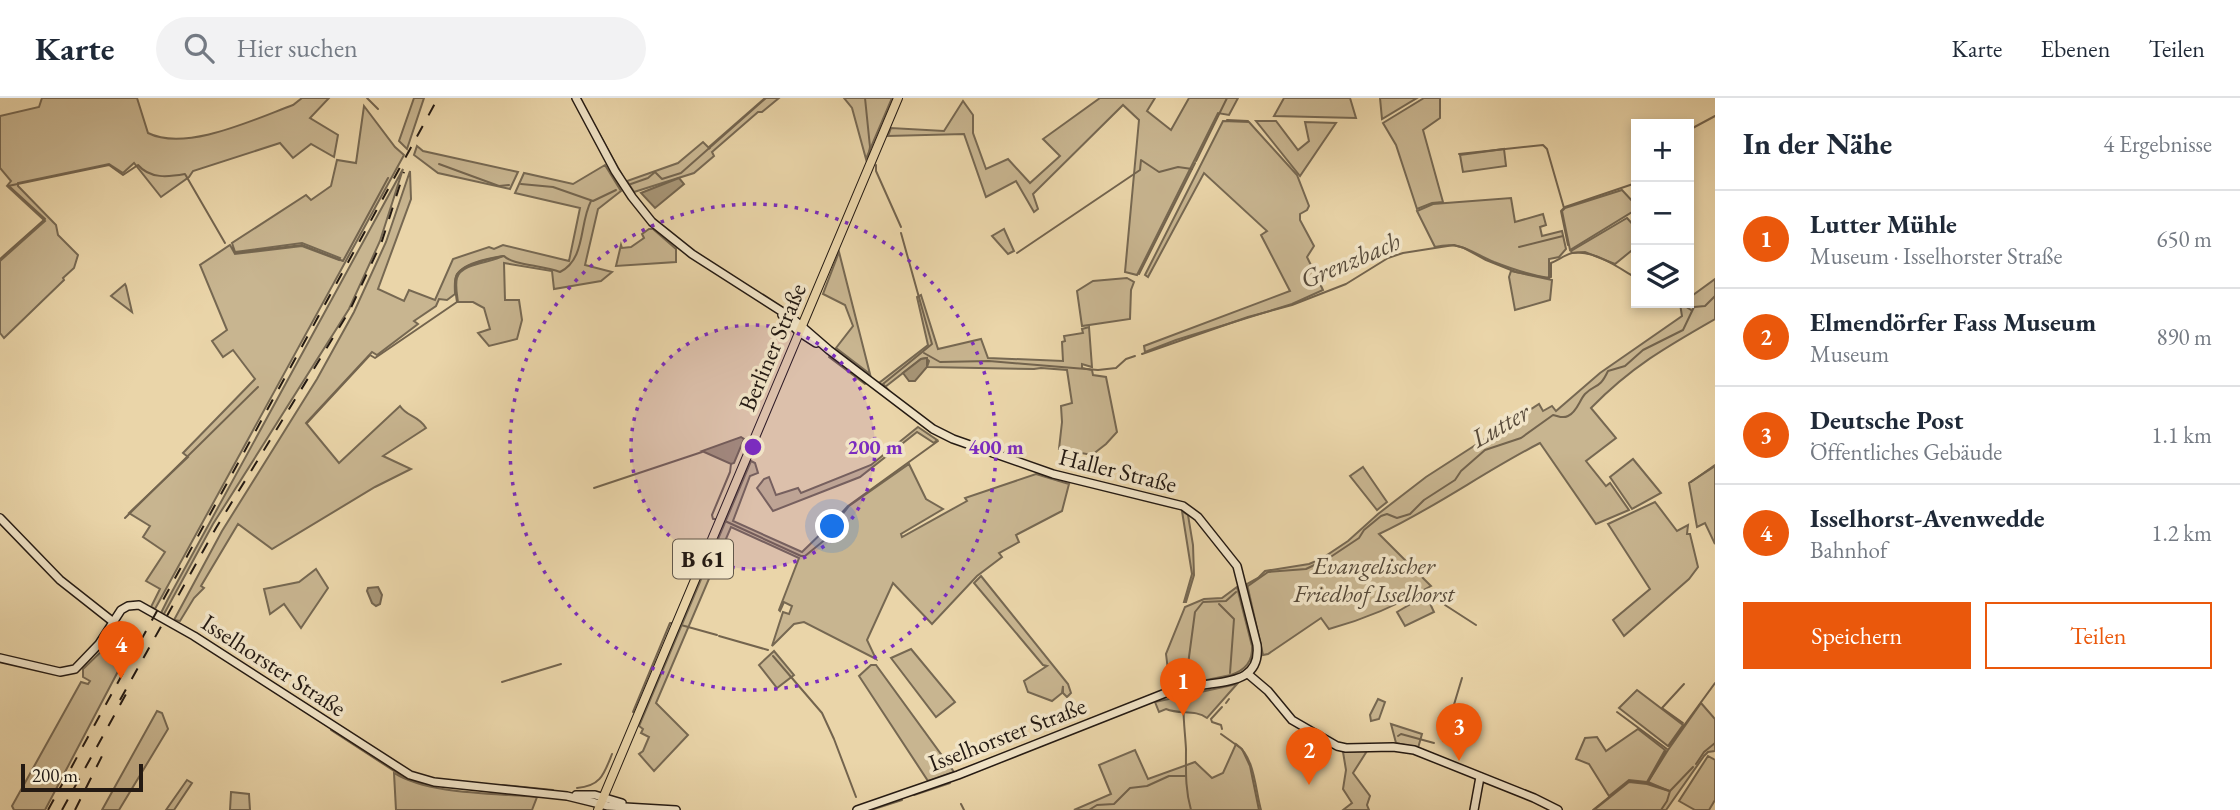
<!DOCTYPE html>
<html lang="de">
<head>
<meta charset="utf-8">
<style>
  :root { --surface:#fff; --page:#f2f2f3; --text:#1f2937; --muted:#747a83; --line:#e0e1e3; --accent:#ea580c }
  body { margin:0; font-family:"EB Garamond",serif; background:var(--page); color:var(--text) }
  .controls { position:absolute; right:21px; top:21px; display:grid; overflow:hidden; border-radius:0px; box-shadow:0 4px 10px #0003 }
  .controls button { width:63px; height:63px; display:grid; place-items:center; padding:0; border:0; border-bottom:2px solid var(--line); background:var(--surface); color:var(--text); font:35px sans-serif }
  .scale { position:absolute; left:21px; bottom:18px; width:122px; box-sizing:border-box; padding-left:7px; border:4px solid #241a13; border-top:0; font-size:19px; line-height:24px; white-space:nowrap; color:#241a13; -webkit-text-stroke:5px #f1e4c7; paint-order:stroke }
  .you { position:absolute; left:833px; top:429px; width:24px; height:24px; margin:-18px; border:5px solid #fff; border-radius:50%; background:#1a73e8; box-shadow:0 0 0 10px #1a73e833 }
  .badge { display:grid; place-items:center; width:46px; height:46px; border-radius:50%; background:var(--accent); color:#fff; font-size:23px; font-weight:700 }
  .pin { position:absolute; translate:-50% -58px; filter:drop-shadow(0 2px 4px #0008) }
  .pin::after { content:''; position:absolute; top:37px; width:24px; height:21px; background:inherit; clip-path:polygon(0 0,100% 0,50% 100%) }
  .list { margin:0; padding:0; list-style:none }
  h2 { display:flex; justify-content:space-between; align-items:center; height:91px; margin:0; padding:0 28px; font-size:30px }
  h2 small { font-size:23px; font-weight:400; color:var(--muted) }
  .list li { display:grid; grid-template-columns:46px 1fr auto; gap:21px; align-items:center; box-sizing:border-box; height:98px; padding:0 28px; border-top:2px solid var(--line) }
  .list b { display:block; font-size:26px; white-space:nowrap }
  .list p { margin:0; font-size:23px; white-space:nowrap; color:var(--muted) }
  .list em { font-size:23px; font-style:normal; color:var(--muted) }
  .actions { display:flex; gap:14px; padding:21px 28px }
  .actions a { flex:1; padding:16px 0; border:2px solid var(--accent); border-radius:0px; text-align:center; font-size:24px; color:var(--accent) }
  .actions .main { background:var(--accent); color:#fff }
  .icon { flex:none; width:38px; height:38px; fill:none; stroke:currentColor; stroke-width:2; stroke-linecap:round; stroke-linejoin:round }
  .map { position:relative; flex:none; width:1715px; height:712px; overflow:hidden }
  header { display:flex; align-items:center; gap:42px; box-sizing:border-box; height:98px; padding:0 35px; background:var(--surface); border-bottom:2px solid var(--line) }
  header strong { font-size:33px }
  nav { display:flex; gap:38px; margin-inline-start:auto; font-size:24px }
  .search { width:490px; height:63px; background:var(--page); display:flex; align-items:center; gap:18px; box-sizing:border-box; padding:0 24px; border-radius:38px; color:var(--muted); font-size:26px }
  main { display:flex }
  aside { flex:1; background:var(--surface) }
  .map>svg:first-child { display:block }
  .green { fill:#c8b590; stroke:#766852; stroke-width:2 }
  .water { fill:#a79576; stroke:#73644e; stroke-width:2 }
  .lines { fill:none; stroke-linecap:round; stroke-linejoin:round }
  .stream { stroke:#73644e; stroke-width:2 }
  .secondary-casing { stroke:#241a13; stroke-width:10 }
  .primary-casing { stroke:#241a13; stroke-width:10 }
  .secondary { stroke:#f1e4c7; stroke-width:7 }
  .primary { stroke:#ead5a9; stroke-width:8 }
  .rail { stroke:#241a13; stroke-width:2; stroke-dasharray:12 12; stroke-linecap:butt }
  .ring { fill:none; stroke:#7b2cbf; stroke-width:3.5; stroke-dasharray:3.5 7 }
  .labels { text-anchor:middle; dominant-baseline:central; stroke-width:7; stroke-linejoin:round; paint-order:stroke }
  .shield { fill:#f1e4c7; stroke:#625749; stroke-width:2 }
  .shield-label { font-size:23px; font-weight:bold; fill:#241a13 }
  .street-label { font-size:24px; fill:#241a13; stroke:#f1e4c7 }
  .park-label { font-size:24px; font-style:italic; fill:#554838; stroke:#f1e4c7 }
  .water-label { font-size:26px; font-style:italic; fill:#584b3b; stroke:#f1e4c7 }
  .centre { fill:#7b2cbf; stroke:#f1e4c7; stroke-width:3.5 }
  .ring-label { font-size:21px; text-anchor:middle; font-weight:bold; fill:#7b2cbf; stroke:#f1e4c7; stroke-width:7; stroke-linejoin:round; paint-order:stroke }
</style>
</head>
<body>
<header>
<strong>Karte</strong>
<div class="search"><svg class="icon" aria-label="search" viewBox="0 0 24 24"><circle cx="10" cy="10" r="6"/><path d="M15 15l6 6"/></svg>Hier suchen</div>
<nav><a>Karte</a><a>Ebenen</a><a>Teilen</a></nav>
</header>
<main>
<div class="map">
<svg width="1715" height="712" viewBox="0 0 1715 712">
  <rect width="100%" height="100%" fill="#ead5a9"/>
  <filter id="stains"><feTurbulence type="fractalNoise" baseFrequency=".00286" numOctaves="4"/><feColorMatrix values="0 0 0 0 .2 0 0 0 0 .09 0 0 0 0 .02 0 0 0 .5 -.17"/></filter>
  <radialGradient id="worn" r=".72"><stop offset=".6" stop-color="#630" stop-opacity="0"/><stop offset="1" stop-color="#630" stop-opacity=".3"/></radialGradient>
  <g class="green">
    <path d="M42 0H137L148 35C186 54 255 21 293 7L302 0H329L310 20 338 37 334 59 311 46 293 60 280 45 193 73 189 79 161 99 134 65 123 75 109 66 18 85V88L56 127 58 137 78 157 74 170 63 180 64 182 4 240 0 235V163L45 123 7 88 11 83 0 70V18L39 9Z"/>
    <polygon points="414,0 424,0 407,51 399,43"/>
    <polygon points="765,0 779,0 762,14 758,14 712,54 714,58 694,75 634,94 627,83 678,65 703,44 710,51 709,49"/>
    <polygon points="844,0 892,0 866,61 852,10"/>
    <polygon points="1100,0 1155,0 1147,13 1171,32 1189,0 1238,0 1229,17 1218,15 1137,177 1125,174 1139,22 1123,7 1033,96 1038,111 1034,114 1016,83 986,99 964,36 888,38 891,30 944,33 963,3 973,17 973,35 986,71 1008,61 1030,85 1060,58 1043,41"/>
    <polygon points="1284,0 1350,0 1356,20 1274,18"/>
    <polygon points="1380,0 1417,0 1382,21"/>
    <polygon points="1424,0 1440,0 1440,20 1423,32 1443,104 1432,105 1417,111 1396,47 1383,25"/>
    <polygon points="364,8 395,49 404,57 155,511 151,509 160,491 146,483 165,454 143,439 150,428 129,415 188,359 183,355 255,281 233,252 223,259 212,243 227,232 200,167 230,147 235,156 302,148 339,162 340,160 302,145 235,154 232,145 306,97 311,102 331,88 337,62 356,65"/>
    <polygon points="1223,23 1249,24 1297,77 1309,108 1307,112 1300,116 1300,122 1314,148 1307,159 1323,192 1292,206 1176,242 1145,254 1144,248 1290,193 1261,137 1267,133 1204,75 1148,179 1145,177"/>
    <polygon points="1256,23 1276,23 1298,52 1309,43 1305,24 1336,25 1300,78"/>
    <polygon points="417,48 423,53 518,74 510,91 438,75 414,57"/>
    <polygon points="1504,51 1506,68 1463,74 1460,57"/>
    <path d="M605 67 621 93 598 111 585 167 612 174 601 183 554 191 552 173 504 165 505 202H519L522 222 517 241 489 248 478 235 490 231 484 210 473 204H458C457 197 455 187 457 180 461 165 492 165 503 158 491 160 460 165 456 179 454 184 455 191 455 196L447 202 439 201 436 208 414 223 418 226 377 257 372 254 306 325 339 365 400 308C407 319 418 317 426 330L383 358 411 371 375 389 272 451 238 426 201 488 204 490 194 500 180 523 174 522 222 433 317 281 354 214 386 144 410 73 411 101 378 191 404 203 409 192 435 202 453 161 489 149 494 151 503 147 569 163 580 110 515 95 524 75 573 86Z"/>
    <polygon points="403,71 380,143 349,211 213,426 164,516 161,515 168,501"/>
    <polygon points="1622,92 1635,106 1632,114 1570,152 1562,113 1565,110"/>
    <path d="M1511 100 1515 124 1543 116 1546 127 1540 129 1542 138 1562 133 1566 151 1559 159 1549 161V180C1529 177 1512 171 1494 164 1470 154 1462 143 1435 149L1417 113 1433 106Z"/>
    <polygon points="1627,120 1636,130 1636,149 1615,166 1585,154 1572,155 1571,153"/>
    <polygon points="649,131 653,131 676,151 676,164 616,168 621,147 622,150 631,149 644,140 642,136"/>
    <polygon points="1004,131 1014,153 1008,156 992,138"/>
    <polygon points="839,154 870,276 836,250 853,228 845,207 823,196"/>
    <polygon points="1511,173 1552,182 1550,202 1515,212 1509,179"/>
    <polygon points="1127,180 1134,184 1131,192 1130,221 1082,228 1077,193 1093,183"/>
    <path d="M1715 181V221C1666 249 1631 269 1591 310L1616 340 1586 363 1606 388 1610 385 1629 412 1596 426 1540 345C1485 373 1435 410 1379 436L1431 488C1398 507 1366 521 1329 531L1321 520 1268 556 1263 557 1247 486 1258 480 1265 473 1309 466 1321 461 1348 443 1378 416 1426 379 1539 306 1543 313 1552 308 1556 313 1600 275 1682 218 1680 206 1689 205V200Z"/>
    <polygon points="125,186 126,188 132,214 111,198"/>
    <polygon points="921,197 938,251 981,241 988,260 1063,263 1062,244 1065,243 1064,238 1083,235 1082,231 1089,229 1092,269 1082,266 1082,270 1092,272 1093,277 1106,279 1117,334 1106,346 1092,357 1059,351 1062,324 1061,308 1072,305 1067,272 1041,270 1034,271 927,269 929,263 926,260 921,261 885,289 879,285 928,247 917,199"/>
    <polygon points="918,329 937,342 934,345 917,334 860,379 773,413 757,390 764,381 769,379 776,397 798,390 801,395 871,367"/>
    <polygon points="1633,361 1661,395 1632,411 1610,379"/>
    <polygon points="751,363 755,365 758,375 750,378 733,423 802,454 834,423 837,423 849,408 909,366 926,401 943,411 901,436 902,439 967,403 965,400 1036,376 1069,386 1062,413 1016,437 1019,444 999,455 1002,459 977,478 932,526 893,485 867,542 876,561 804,524 794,526 772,548 783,514 789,516 792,508 784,504 780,513 779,512 799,460 731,429 656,605 688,637 654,673 639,656 643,653 649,639 641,635 643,631 639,628"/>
    <polygon points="1715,368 1715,446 1705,425 1697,429 1689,385"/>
    <polygon points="1363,369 1387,404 1377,412 1350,378"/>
    <polygon points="1655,404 1677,433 1688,427 1687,436 1690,436 1698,469 1689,481 1624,538 1613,522 1650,491 1608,426"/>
    <polygon points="1182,413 1188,417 1193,447 1194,477 1186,504 1184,504 1192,476"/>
    <polygon points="316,471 328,490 301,530 284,506 270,516 264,491 299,484"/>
    <polygon points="981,478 1068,586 1071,595 1067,599 1063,595 1063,588 1062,595 1052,603 1028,594 1024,583 1047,568 1043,567 974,485"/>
    <path d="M1237 489 1252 548C1253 564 1245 572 1231 577L1182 587 1185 568 1168 572 1166 556 1185 509 1204 501 1222 500Z"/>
    <polygon points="1426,497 1434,514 1405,528 1397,514"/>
    <polygon points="115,529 134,543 45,712 14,712 12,708 81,584 88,586 90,583 83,579 83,571 105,550"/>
    <polygon points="911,551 955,604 936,619 891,560"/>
    <polygon points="774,553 794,577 777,590 759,567"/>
    <polygon points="871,567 876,567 954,674 928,683 859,578"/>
    <path d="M1237 586 1207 620C1195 611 1180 617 1166 611L1159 614 1155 604Z"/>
    <polygon points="1637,592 1683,627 1668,648 1619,610"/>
    <polygon points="1378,601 1385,604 1379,621 1371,623 1370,617"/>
    <polygon points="1701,605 1715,621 1715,653 1708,654 1704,658 1666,712 1594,712 1629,684 1647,686 1669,693 1648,684 1668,652"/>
    <polygon points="157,613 162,615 168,631 119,712 102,712"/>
    <polygon points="1391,626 1422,636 1418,650 1396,645"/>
    <polygon points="1638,631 1665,652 1647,684 1629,682 1609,698 1589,666 1576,661 1585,640 1597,639 1606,653"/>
    <path d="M1236 646C1255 659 1255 691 1261 712H1074L1111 696 1099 667 1135 652 1148 681 1195 664 1212 680 1223 675Z"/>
    <polygon points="1367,653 1353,675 1370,698 1367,707 1369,712 1343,712 1352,705 1343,691 1346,672 1343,654"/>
    <polygon points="1708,658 1715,662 1715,702 1709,712 1695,712 1679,703"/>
    <path d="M394 675C429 697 495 695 537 699L532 712H396Z"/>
    <polygon points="187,682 192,685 174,712 166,712"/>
    <polygon points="231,694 249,696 250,712 230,712"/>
  </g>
  <g class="water">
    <polygon points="679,80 684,86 655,110 641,95"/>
    <polygon points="927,260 927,269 915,283 909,283 903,275 921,261"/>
    <polygon points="741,339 744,341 734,365 731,366 702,353"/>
    <polygon points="378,489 382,497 380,506 376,508 372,505 367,493 368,490"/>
  </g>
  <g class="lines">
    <g class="stream">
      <polyline points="367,0 378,11"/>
      <polyline points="865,0 870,49 868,61"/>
      <polyline points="1227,22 1248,23"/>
      <polyline points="596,30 622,77"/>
      <polyline points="1689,32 1715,18"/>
      <polyline points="1459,56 1543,47 1547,51 1564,110"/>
      <polyline points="1196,63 1227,0"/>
      <polyline points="439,66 499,88 509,87"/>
      <polyline points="876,67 876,73 901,129"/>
      <polyline points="521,86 553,89 593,103 616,92"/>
      <polyline points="628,87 648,80 655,74 662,81 681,75 766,0"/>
      <path d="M8 88 109 67 123 77 138 67C150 81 168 79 185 76L225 145"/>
      <polyline points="1568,147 1561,113 1565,109 1636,85"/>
      <polyline points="1519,149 1563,138"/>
      <polyline points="233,150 235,155 302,147 343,163 388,80"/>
      <polyline points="1017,155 1140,72 1141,62 1159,74 1178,69 1192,71"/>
      <polyline points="0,161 45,121 10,89"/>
      <polyline points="1139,176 1195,65"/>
      <polyline points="1680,205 1691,212"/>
      <polyline points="835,252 854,266"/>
      <polyline points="924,255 940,264 989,263 1098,272 1116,270 1126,261 1135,258"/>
      <path d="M1142 256 1248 219 1292 207 1346 186 1388 160 1403 155 1454 147 1464 150 1486 162 1516 174 1546 180 1551 179V165C1558 162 1565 157 1572 155 1593 151 1619 170 1636 180"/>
      <polyline points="829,259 865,286"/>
      <polyline points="890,294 883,286 932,246 901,135"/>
      <path d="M307 325 370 257 375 260 457 204C456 197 453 183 457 176 465 165 491 161 504 158 512 167 543 167 560 174 586 161 579 126 591 103"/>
      <polyline points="1691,384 1715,367"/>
      <polyline points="594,390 702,354"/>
      <polyline points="125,420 258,289"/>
      <polyline points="715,421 713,421 712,417 730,374 731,366"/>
      <polyline points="725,423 801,458 805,458 832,436 835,432 837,420 848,408 938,343"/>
      <path d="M1248 488 1268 474 1306 471 1329 460 1359 440 1364 432 1381 418 1387 416 1397 420 1410 416 1424 402 1455 382 1461 373 1485 352 1521 340 1553 317C1559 318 1562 321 1568 318 1577 314 1579 303 1585 296 1596 285 1599 292 1608 273L1625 268 1643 252 1683 232 1694 209 1705 208 1715 198"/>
      <polyline points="1219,506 1234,521 1230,575"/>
      <polyline points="1445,507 1476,527"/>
      <polyline points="681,527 717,537"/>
      <polyline points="719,538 768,552"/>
      <polyline points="773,558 822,615 834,641 856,699"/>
      <polyline points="502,584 561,566"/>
      <polyline points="1185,589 1195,514 1203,504 1226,503 1236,494"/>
      <path d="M1184 595C1182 614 1185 632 1186 651 1186 673 1185 691 1191 712"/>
      <polyline points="1226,605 1229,601"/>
      <polyline points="1222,609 1211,621 1212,624 1221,627 1222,631"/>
      <polyline points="633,614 670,525 672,525"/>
      <polyline points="1617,614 1667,651"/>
      <polyline points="1683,625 1662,610 1684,586"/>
      <polyline points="331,632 405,680 419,685 521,697"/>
      <polyline points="1221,636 1242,651 1250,668 1259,712"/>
      <polyline points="1398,638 1401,636 1434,645"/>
      <polyline points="1443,643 1462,580"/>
      <polyline points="1669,648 1715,585"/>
      <polyline points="1696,666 1704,654 1715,645"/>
      <polyline points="1648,684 1666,653"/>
      <polyline points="502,687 553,692"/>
      <path d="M577 690C601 688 604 676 612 656"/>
      <polyline points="914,697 950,685"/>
      <polyline points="961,706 964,712"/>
      <polyline points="871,712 902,702"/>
      <polyline points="1089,712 1097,707 1114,706 1130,690 1147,688 1169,678 1185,678"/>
      <polyline points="1593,712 1629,683 1647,685 1670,693"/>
      <polyline points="1661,712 1667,703 1670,693 1693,669"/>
    </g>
    <g class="secondary-casing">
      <g id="secondary">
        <path d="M576 0 615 73 632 99 652 124 692 156 792 220 829 252 933 331 953 341 1053 376 1183 408 1198 419 1237 468 1257 547C1261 583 1229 583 1203 587 1192 589 1180 594 1171 594"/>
        <polyline points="782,217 799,234 816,245"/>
        <polyline points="0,420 60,482 112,523"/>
        <polyline points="0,560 60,574 75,571 99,546 121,512 128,508 139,507 194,538 410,677 434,684 567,698 608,708 676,712"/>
        <polyline points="1248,576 1268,593 1292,622 1337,648 1346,650 1393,649 1414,652 1534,700 1558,712"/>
        <polyline points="576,697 595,697 622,705"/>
        <polyline points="857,712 958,677 1173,592"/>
        <polyline points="1474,712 1480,679"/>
      </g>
    </g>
    <g class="primary-casing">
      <polyline id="primary" points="598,712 898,0"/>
    </g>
    <use href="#secondary" class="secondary"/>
    <use href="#primary" class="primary"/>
    <g class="rail">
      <polyline points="120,602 216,430 350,212 382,143 404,74"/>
      <polyline points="48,712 438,0"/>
      <polyline points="62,712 126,596"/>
      <polyline points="75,712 105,652"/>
    </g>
  </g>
  <circle cx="753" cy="349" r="122" fill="#7b2cbf" fill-opacity=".12"/>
  <g class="ring">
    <circle cx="753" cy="349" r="122"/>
    <circle cx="753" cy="349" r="243"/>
  </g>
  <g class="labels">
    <rect class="shield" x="673" y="441.5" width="60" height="39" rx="5"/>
    <g class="shield-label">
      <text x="703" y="461">B 61</text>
    </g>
    <g class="street-label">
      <text transform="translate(772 249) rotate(-67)">Berliner Straße</text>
      <text transform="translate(1118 372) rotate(14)">Haller Straße</text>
      <text transform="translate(274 567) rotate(33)">Isselhorster Straße</text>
      <text transform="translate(1007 636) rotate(-21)">Isselhorster Straße</text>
    </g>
    <g class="park-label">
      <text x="1374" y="467">Evangelischer<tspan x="1374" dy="28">Friedhof Isselhorst</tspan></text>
    </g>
    <g class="water-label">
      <text transform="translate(1350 162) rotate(-23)">Grenzbach</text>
      <text transform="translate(1500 327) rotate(-30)">Lutter</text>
    </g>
  </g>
  <circle cx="753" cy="349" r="10" class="centre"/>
  <g class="ring-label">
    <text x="875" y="356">200 m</text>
    <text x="996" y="356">400 m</text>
  </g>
  <rect width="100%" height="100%" filter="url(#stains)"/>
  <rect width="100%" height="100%" fill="url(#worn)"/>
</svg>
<div class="controls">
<button>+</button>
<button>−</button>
<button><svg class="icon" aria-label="layers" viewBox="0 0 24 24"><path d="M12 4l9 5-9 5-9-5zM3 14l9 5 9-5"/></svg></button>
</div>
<div class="scale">200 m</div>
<div class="you"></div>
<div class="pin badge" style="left:1183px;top:618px">1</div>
<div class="pin badge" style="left:1309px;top:687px">2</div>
<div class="pin badge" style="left:1459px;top:663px">3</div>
<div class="pin badge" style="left:121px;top:581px">4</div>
</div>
<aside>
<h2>In der Nähe<small>4 Ergebnisse</small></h2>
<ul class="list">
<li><span class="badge">1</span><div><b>Lutter Mühle</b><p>Museum · Isselhorster Straße</p></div><em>650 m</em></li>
<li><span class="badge">2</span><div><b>Elmendörfer Fass Museum</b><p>Museum</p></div><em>890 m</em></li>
<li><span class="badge">3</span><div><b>Deutsche Post</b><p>Öffentliches Gebäude</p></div><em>1.1 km</em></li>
<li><span class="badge">4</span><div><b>Isselhorst-Avenwedde</b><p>Bahnhof</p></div><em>1.2 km</em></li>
</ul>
<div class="actions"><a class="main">Speichern</a><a>Teilen</a></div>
</aside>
</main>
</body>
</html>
